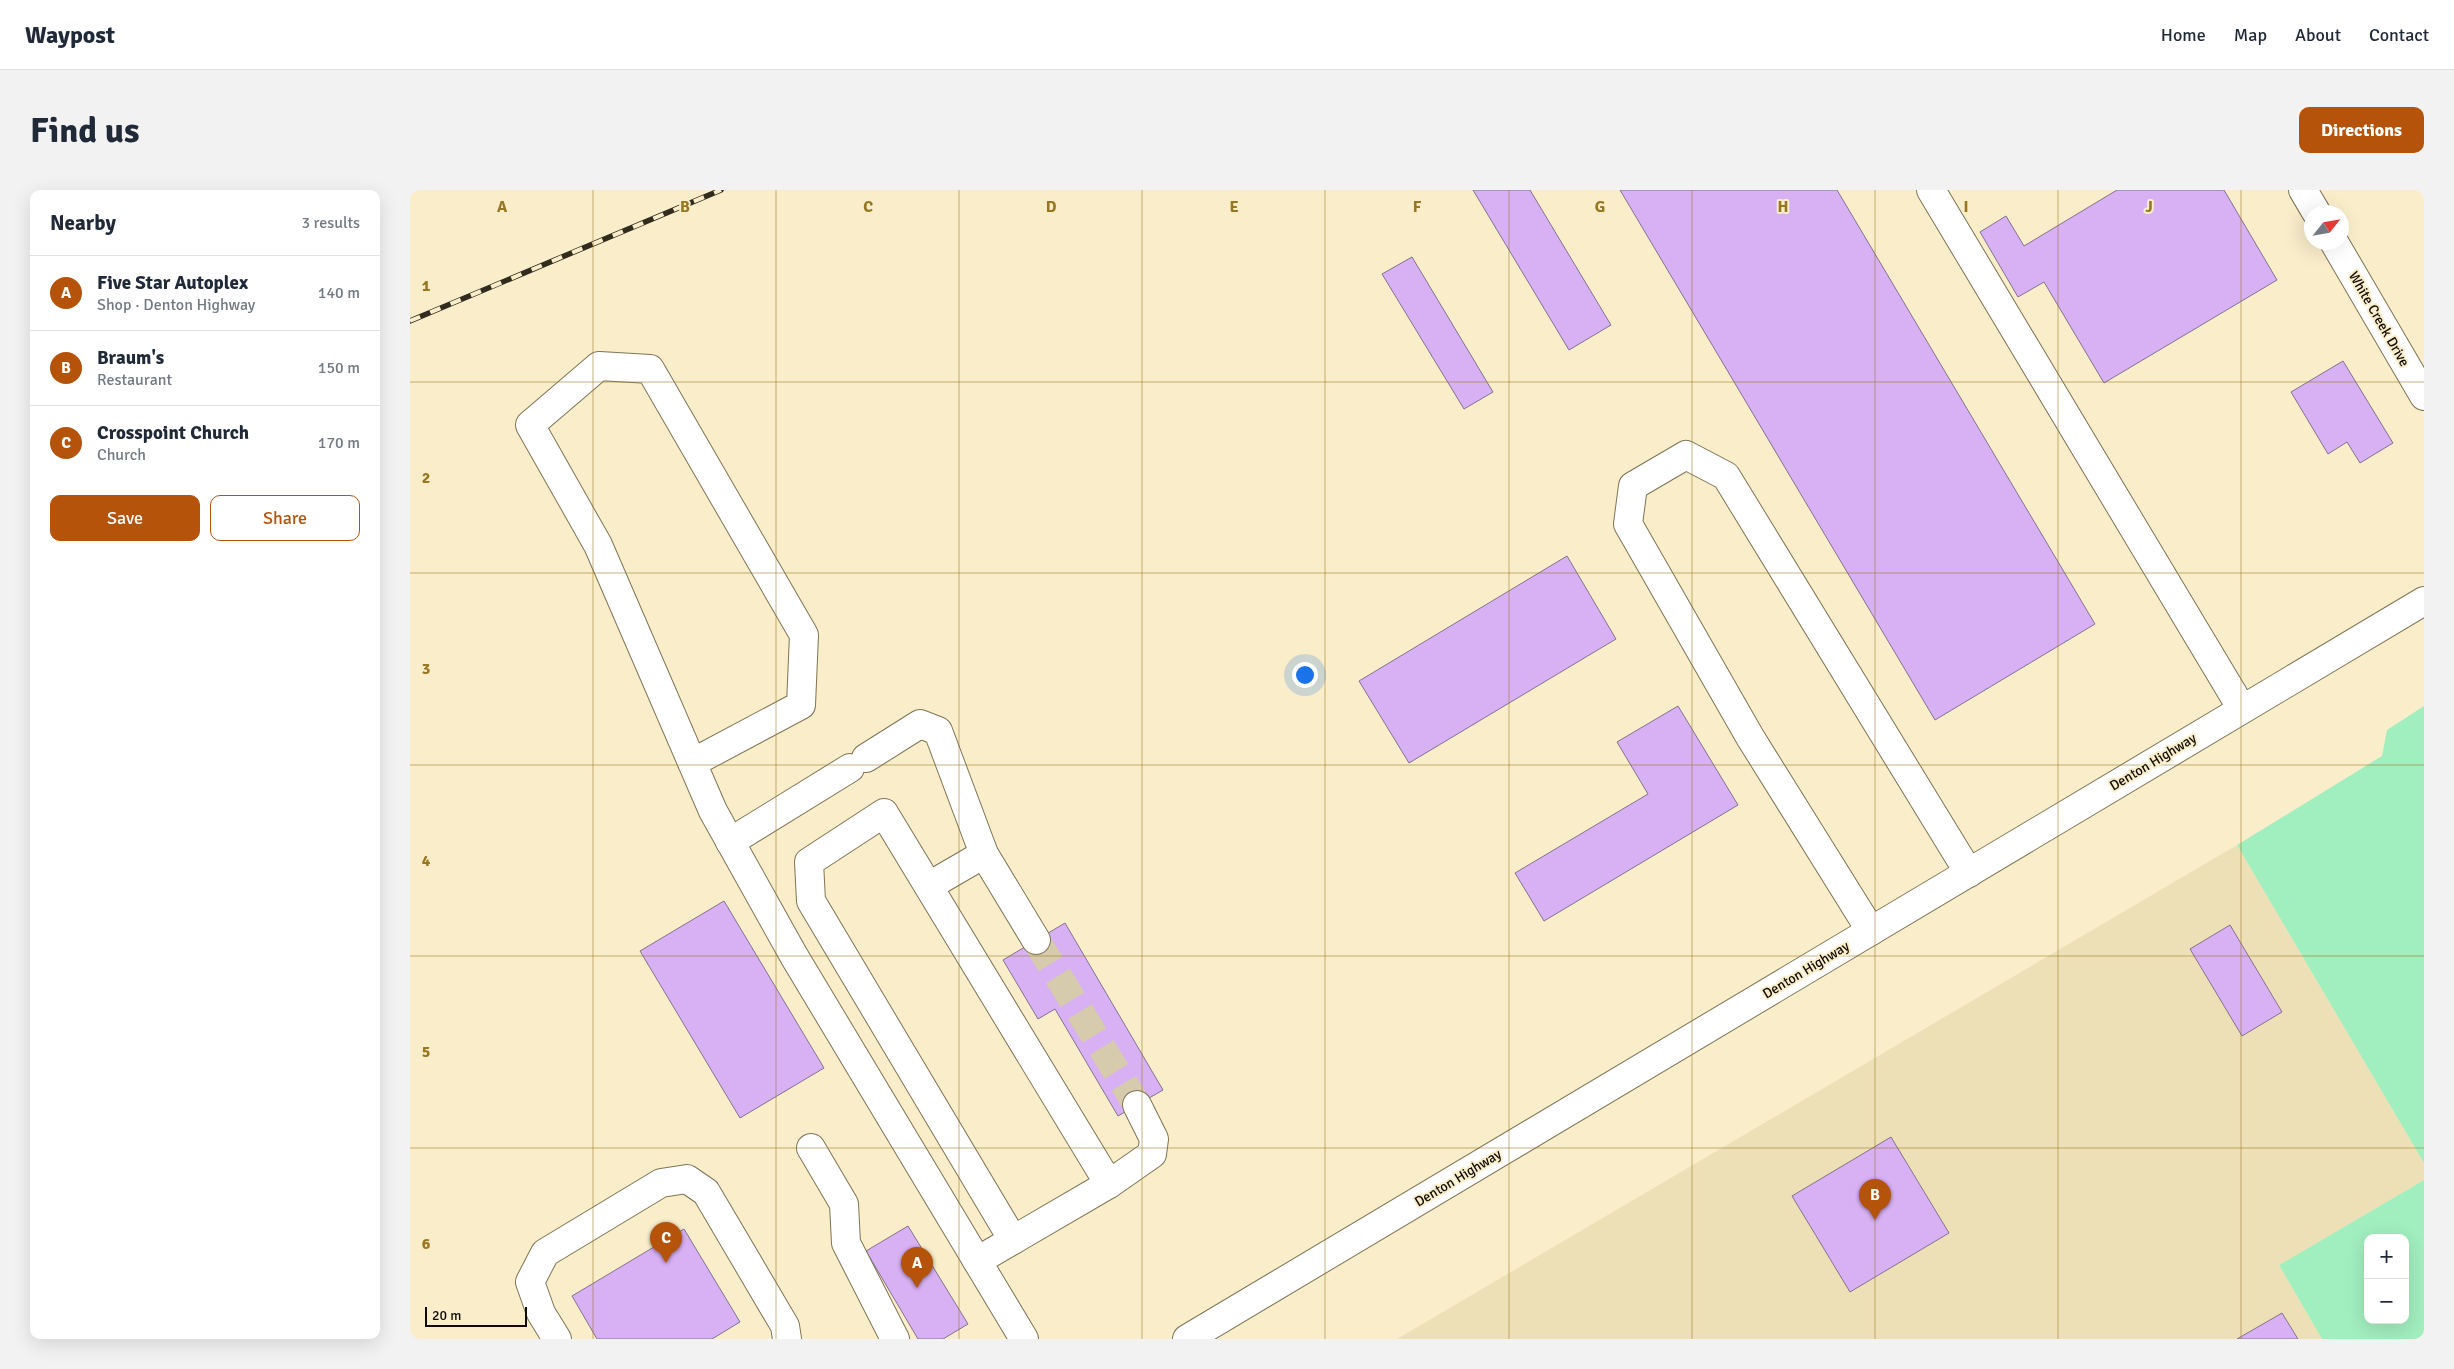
<!DOCTYPE html>
<html lang="en">
<head>
<meta charset="utf-8">
<style>
  :root { --surface:#fff; --page:#f2f2f3; --text:#1f2937; --muted:#747a83; --line:#e0e1e3; --accent:#b45309 }
  body { margin:0; font-family:Signika,sans-serif; background:var(--page); color:var(--text) }
  .controls { position:absolute; right:15px; bottom:15px; display:grid; overflow:hidden; border-radius:10px; box-shadow:0 5px 20px #0002 }
  .controls button { width:45px; height:45px; display:grid; place-items:center; padding:0; border:0; border-bottom:1px solid var(--line); background:var(--surface); color:var(--text); font:25px sans-serif }
  .compass { position:absolute; left:1894px; top:15px; width:45px; height:45px; border-radius:50%; background:var(--surface); box-shadow:0 5px 20px #0002; rotate:59deg }
  .scale { position:absolute; left:15px; bottom:12px; width:102px; box-sizing:border-box; padding-left:5px; border:2px solid #100b02; border-top:0; font-size:14px; line-height:18px; white-space:nowrap; color:#100b02; -webkit-text-stroke:4px #f9edca; paint-order:stroke }
  .you { position:absolute; left:894px; top:484px; width:18px; height:18px; margin:-12px; border:4px solid #fff; border-radius:50%; background:#1a73e8; box-shadow:0 0 0 8px #1a73e833 }
  .badge { display:grid; place-items:center; width:32px; height:32px; border-radius:50%; background:var(--accent); color:#fff; font-size:16px; font-weight:700 }
  .pin { position:absolute; translate:-50% -41px; filter:drop-shadow(0 1px 2px #0008) }
  .pin::after { content:''; position:absolute; top:26px; width:18px; height:15px; background:inherit; clip-path:polygon(0 0,100% 0,50% 100%) }
  .list { margin:0; padding:0; list-style:none }
  h2 { display:flex; justify-content:space-between; align-items:center; height:65px; margin:0; padding:0 20px; font-size:21px }
  h2 small { font-size:16px; font-weight:400; color:var(--muted) }
  .list li { display:grid; grid-template-columns:32px 1fr auto; gap:15px; align-items:center; box-sizing:border-box; height:75px; padding:0 20px; border-top:1px solid var(--line) }
  .list b { display:block; font-size:19px; white-space:nowrap }
  .list p { margin:0; font-size:16px; white-space:nowrap; color:var(--muted) }
  .list em { font-size:16px; font-style:normal; color:var(--muted) }
  .actions { display:flex; gap:10px; padding:15px 20px }
  .actions a { flex:1; padding:11px 0; border:1px solid var(--accent); border-radius:10px; text-align:center; font-size:18px; color:var(--accent) }
  .actions .main { background:var(--accent); color:#fff }
  .map { position:relative; flex:none; width:2014px; height:1149px; overflow:hidden; border-radius:10px }
  header { display:flex; align-items:center; gap:30px; box-sizing:border-box; height:70px; padding:0 25px; background:var(--surface); border-bottom:1px solid var(--line) }
  header strong { font-size:24px }
  nav { display:flex; gap:28px; margin-inline-start:auto; font-size:18px }
  .intro { display:flex; align-items:center; justify-content:space-between; box-sizing:border-box; height:120px; padding:0 30px }
  h1 { margin:0; font-size:35px }
  .button { padding:12px 22px; border-radius:10px; background:var(--accent); color:#fff; font-size:18px; font-weight:700 }
  main { display:flex; gap:30px; padding:0 30px }
  aside { flex:1; background:var(--surface); border-radius:10px; box-shadow:0 5px 20px #0002 }
  .map>svg:first-child { display:block }
  .built { fill:#eee0b6 }
  .green { fill:#a1eebe; fill-rule:evenodd }
  .building { fill:#d8b1f5; stroke:#82728f }
  .lines { fill:none; stroke-linecap:round; stroke-linejoin:round }
  .minor-tunnel { stroke:#d6cbac; stroke-width:28; stroke-dasharray:28 14; stroke-linecap:butt }
  .minor-casing { stroke:#7f7455; stroke-width:30 }
  .major-casing { stroke:#7f7455; stroke-width:30 }
  .minor { stroke:#fff; stroke-width:28 }
  .major { stroke:#fff; stroke-width:28 }
  .rail-casing { stroke:#322c1f; stroke-width:5.5 }
  .rail { stroke:#f9edca; stroke-width:4; stroke-dasharray:11; stroke-linecap:butt }
  .grid { fill:none; stroke:#9a7621; stroke-width:1; stroke-opacity:0.55 }
  .labels { text-anchor:middle; dominant-baseline:central; stroke-width:4; stroke-linejoin:round; paint-order:stroke }
  .street-label { font-size:14px; fill:#100b02; stroke:#f9edca }
  .grid-label { font-size:16px; text-anchor:middle; font-weight:bold; fill:#9a7621; stroke:#f9edca; stroke-width:4; stroke-linejoin:round; paint-order:stroke }
</style>
</head>
<body>
<header>
<strong>Waypost</strong>
<nav><a>Home</a><a>Map</a><a>About</a><a>Contact</a></nav>
</header>
<div class="intro"><h1>Find us</h1><a class="button">Directions</a></div>
<main>
<aside>
<h2>Nearby<small>3 results</small></h2>
<ul class="list">
<li><span class="badge">A</span><div><b>Five Star Autoplex</b><p>Shop · Denton Highway</p></div><em>140 m</em></li>
<li><span class="badge">B</span><div><b>Braum's</b><p>Restaurant</p></div><em>150 m</em></li>
<li><span class="badge">C</span><div><b>Crosspoint Church</b><p>Church</p></div><em>170 m</em></li>
</ul>
<div class="actions"><a class="main">Save</a><a>Share</a></div>
</aside>
<div class="map">
<svg width="2014" height="1149" viewBox="0 0 2014 1149">
  <rect width="100%" height="100%" fill="#f9edca"/>
  <polygon class="built" points="1827,655 2014,973 2014,990 1869,1075 1912,1149 987,1149"/>
  <g class="green">
    <polygon points="2014,516 2014,973 1827,655 1972,566 1977,540"/>
    <path d="M2014 990V1149H1912L1869 1075ZM1958 1048H1995V1130H1958Z"/>
  </g>
  <g class="building">
    <polygon points="1063,0 1120,0 1201,135 1159,160"/>
    <polygon points="1210,0 1427,0 1685,434 1525,530"/>
    <polygon points="1707,0 1814,0 1867,90 1694,193 1634,92 1608,107 1570,42 1596,26 1614,56"/>
    <polygon points="1002,67 1083,202 1054,219 972,84"/>
    <polygon points="1933,171 1983,253 1950,273 1937,252 1918,264 1881,202"/>
    <polygon points="1157,366 1206,449 999,573 949,491"/>
    <polygon points="1268,516 1328,615 1134,731 1105,683 1238,604 1207,552"/>
    <polygon points="314,711 414,878 330,928 230,761"/>
    <polygon points="655,733 753,900 708,926 645,819 628,829 593,770"/>
    <polygon points="1820,735 1872,822 1832,846 1780,759"/>
    <polygon points="1481,947 1539,1043 1440,1102 1382,1006"/>
    <polygon points="498,1036 558,1134 533,1149 508,1149 456,1061"/>
    <polygon points="274,1039 330,1132 302,1149 187,1149 162,1106"/>
    <polygon points="1872,1123 1888,1149 1827,1149"/>
  </g>
  <g class="lines">
    <polyline class="minor-tunnel" points="626,750 727,915"/>
    <g class="minor-casing">
      <g id="minor">
        <polyline points="1521,0 1832,519"/>
        <polyline points="1893,0 1906,22"/>
        <polyline points="1924,52 2014,206"/>
        <polyline points="456,568 510,534 528,541 574,664 626,750"/>
        <polyline points="282,573 391,515 394,445 240,179 189,176 120,235 188,355 303,621 384,766 614,1149"/>
        <polyline points="320,652 440,578"/>
        <polyline points="519,696 574,664"/>
        <polyline points="1461,741 1340,547 1218,334 1223,296 1276,265 1316,286 1559,683"/>
        <polyline points="401,958 434,1014 436,1053 485,1149"/>
        <polyline points="603,1050 401,711 399,672 474,623 699,994"/>
        <polyline points="567,1071 699,994 742,964 744,949 727,915"/>
        <polyline points="147,1149 131,1123 120,1092 135,1063 251,993 277,989 296,1002 375,1136 377,1149"/>
      </g>
    </g>
    <g class="major-casing">
      <polyline id="major" points="777,1149 2014,411"/>
    </g>
    <use href="#minor" class="minor"/>
    <use href="#major" class="major"/>
    <g class="rail-casing">
      <polyline id="rail" points="0,131 311,0"/>
    </g>
    <use href="#rail" class="rail"/>
  </g>
  <path class="grid" d="M183 0V1149M366 0V1149M549 0V1149M732 0V1149M915 0V1149M1099 0V1149M1282 0V1149M1465 0V1149M1648 0V1149M1831 0V1149M0 192H2014M0 383H2014M0 575H2014M0 766H2014M0 958H2014"/>
  <g class="labels">
    <g class="street-label">
      <text transform="translate(1969 129) rotate(60)">White Creek Drive</text>
      <text transform="translate(1743 572) rotate(-31)">Denton Highway</text>
      <text transform="translate(1396 780) rotate(-31)">Denton Highway</text>
      <text transform="translate(1048 988) rotate(-31)">Denton Highway</text>
    </g>
  </g>
  <g class="grid-label">
    <text x="92" y="22">A</text>
    <text x="275" y="22">B</text>
    <text x="458" y="22">C</text>
    <text x="641" y="22">D</text>
    <text x="824" y="22">E</text>
    <text x="1007" y="22">F</text>
    <text x="1190" y="22">G</text>
    <text x="1373" y="22">H</text>
    <text x="1556" y="22">I</text>
    <text x="1739" y="22">J</text>
    <text x="16" y="101">1</text>
    <text x="16" y="293">2</text>
    <text x="16" y="484">3</text>
    <text x="16" y="676">4</text>
    <text x="16" y="867">5</text>
    <text x="16" y="1059">6</text>
  </g>
</svg>
<div class="controls">
<button>+</button>
<button>−</button>
</div>
<svg class="compass" viewBox="-18 -18 36 36"><path d="M0-13l5 13h-10z" fill="#e53935"/><path d="M0 13l5-13h-10z" fill="#747a83"/></svg>
<div class="scale">20 m</div>
<div class="you"></div>
<div class="pin badge" style="left:507px;top:1098px">A</div>
<div class="pin badge" style="left:1465px;top:1030px">B</div>
<div class="pin badge" style="left:256px;top:1073px">C</div>
</div>
</main>
</body>
</html>
